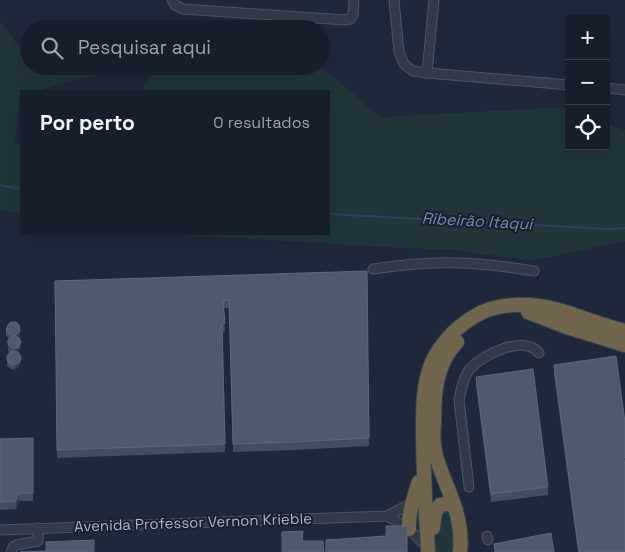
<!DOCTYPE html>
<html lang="pt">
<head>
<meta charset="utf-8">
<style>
  :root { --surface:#161e2c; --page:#1f2734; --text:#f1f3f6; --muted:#9ea2a9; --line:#353c48 }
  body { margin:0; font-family:"Space Grotesk",sans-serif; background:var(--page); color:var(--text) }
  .controls { position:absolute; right:15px; top:15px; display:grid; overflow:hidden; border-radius:0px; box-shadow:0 5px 20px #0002 }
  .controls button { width:45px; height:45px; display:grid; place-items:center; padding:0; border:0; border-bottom:1px solid var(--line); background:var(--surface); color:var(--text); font:25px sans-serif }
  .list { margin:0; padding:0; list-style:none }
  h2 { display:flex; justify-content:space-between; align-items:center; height:65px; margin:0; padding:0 20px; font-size:21px }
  h2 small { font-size:16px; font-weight:400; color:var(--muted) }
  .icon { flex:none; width:28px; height:28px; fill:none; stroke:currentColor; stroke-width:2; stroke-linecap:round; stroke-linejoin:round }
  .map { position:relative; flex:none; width:625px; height:552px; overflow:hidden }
  .search { position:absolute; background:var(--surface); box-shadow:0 5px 20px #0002; left:20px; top:20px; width:310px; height:55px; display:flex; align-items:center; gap:12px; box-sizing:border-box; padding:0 18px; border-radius:28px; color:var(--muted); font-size:19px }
  .panel { position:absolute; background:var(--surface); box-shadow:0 5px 20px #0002; left:20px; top:90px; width:310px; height:145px; border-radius:0px }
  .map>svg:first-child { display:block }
  .green { fill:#20363b }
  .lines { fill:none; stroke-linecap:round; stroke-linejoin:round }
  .stream { stroke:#2d4061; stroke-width:2 }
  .minor-casing { stroke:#4c5565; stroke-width:11 }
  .highway-casing { stroke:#394251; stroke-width:16 }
  .minor { stroke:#323a4a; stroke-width:9 }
  .highway { stroke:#71654e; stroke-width:14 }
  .wall { fill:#414e62 }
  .shaded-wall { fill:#2e3a4d }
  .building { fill:#4d596d; stroke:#5c677b }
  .labels { text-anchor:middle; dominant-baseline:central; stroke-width:4; stroke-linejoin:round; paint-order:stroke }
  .street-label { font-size:15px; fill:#acb5c7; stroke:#171f2e }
  .water-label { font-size:16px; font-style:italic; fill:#7089b2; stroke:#171f2e }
</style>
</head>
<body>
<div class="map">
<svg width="625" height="552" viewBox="0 0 625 552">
  <rect width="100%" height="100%" fill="#1e283a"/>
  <g class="green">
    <polygon points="0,21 21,49 29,47 29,66 127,66 37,91 21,91 21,96 19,97 15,143 21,144 21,214 0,210"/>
    <polygon points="164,66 320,66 380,117 566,107 569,108 569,146 606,146 606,123 625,130 625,241 531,261 454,250 402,248 168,234 329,234 329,91 142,91 144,84"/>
    <polygon points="444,510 449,511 453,514 455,552 435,552 435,531 439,517"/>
  </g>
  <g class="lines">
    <g class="stream">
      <polyline points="0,185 21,189"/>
      <polyline points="329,214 609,229 625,228"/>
    </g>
    <g class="minor-casing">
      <g id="minor">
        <polyline points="172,0 175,5 183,9 344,20 350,19 353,15 354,0"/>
        <polyline points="394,0 399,52 404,64 413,71 427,73"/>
        <polyline points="434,0 427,73 569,85"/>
        <polyline points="606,88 625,90"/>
        <path d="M373 269C401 265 429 262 457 263 483 263 508 267 534 271"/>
        <path d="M469 487 459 400C461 389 463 379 469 370 481 355 524 334 539 353"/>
        <polyline points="387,516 409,529 423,543"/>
        <polyline points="0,530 387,516 412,503"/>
        <polyline points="487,536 488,540"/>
        <polyline points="11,552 13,547 16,545 38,541 38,528"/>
      </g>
    </g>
    <g class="highway-casing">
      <g id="highway">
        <polyline points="528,312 564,326 625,345"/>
        <path d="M457 342C436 364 434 392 434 421 433 432 433 445 436 456 446 490 464 514 460 552"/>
        <polyline points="433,528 435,512 440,505 451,503 456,510"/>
        <path d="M409 529C408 513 414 497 419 482"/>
        <path d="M428 552C426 511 423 471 423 430 423 412 423 392 428 374 434 350 454 328 475 316 491 306 512 304 530 305 563 307 593 324 625 331"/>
      </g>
    </g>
    <use href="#minor" class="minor"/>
    <use href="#highway" class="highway"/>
  </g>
  <g class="wall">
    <polygon points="367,271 369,446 295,450 233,452 229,308 223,308 225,331 222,332 225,452 57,458 55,281"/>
    <polygon points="6,330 20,337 19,338 21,348 18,353 20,365 15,370 11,369 7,366 7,356 10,352 8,351 9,339 6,335"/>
    <polygon points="554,365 625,552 578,552 554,375"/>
    <polygon points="476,377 548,487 548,495 491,502 476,385"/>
    <polygon points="33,438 33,501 19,501 16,509 0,510 0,439"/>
  </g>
  <g class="shaded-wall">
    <polygon points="20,331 20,337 15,341 15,336"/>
    <polygon points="21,342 21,348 18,353 14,354 14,349"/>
    <polygon points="20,360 20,365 15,370 15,365"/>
    <polygon points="19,493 19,501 16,509 16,501"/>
  </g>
  <g class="building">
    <polygon points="367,271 369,438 295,442 233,444 229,300 223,300 225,323 222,324 225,444 57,450 55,281"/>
    <polygon points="11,322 16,322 19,325 20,331 15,336 19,338 21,342 18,348 14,349 8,345 8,340 13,336 9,334 6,330 8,325"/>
    <circle cx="14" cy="358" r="7"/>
    <polygon points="616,356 625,422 625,457 624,458 625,467 625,552 579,552 554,365"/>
    <polygon points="533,369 548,487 491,494 476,377"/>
    <polygon points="33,438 33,493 19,493 16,501 0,502 0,439"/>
    <polygon points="386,526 407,526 407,552 326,552 326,540 386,536"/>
    <polygon points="303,531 302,541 323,541 324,552 282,552 282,532"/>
    <polygon points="551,533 554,552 495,552 494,544"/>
    <polygon points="94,540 94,552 20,552 46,551 46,542"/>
  </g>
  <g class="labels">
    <g class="street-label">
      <text transform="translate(193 522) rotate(-2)">Avenida Professor Vernon Krieble</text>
    </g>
    <g class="water-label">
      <text transform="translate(477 221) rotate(3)">Ribeirão Itaqui</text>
    </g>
  </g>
</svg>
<div class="controls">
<button>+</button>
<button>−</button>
<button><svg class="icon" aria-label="locate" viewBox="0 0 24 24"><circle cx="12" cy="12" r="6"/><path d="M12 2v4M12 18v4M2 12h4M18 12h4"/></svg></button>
</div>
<div class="search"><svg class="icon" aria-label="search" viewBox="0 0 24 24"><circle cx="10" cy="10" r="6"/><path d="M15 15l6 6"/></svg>Pesquisar aqui</div>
<section class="panel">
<h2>Por perto<small>0 resultados</small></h2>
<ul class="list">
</ul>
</section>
</div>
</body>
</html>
